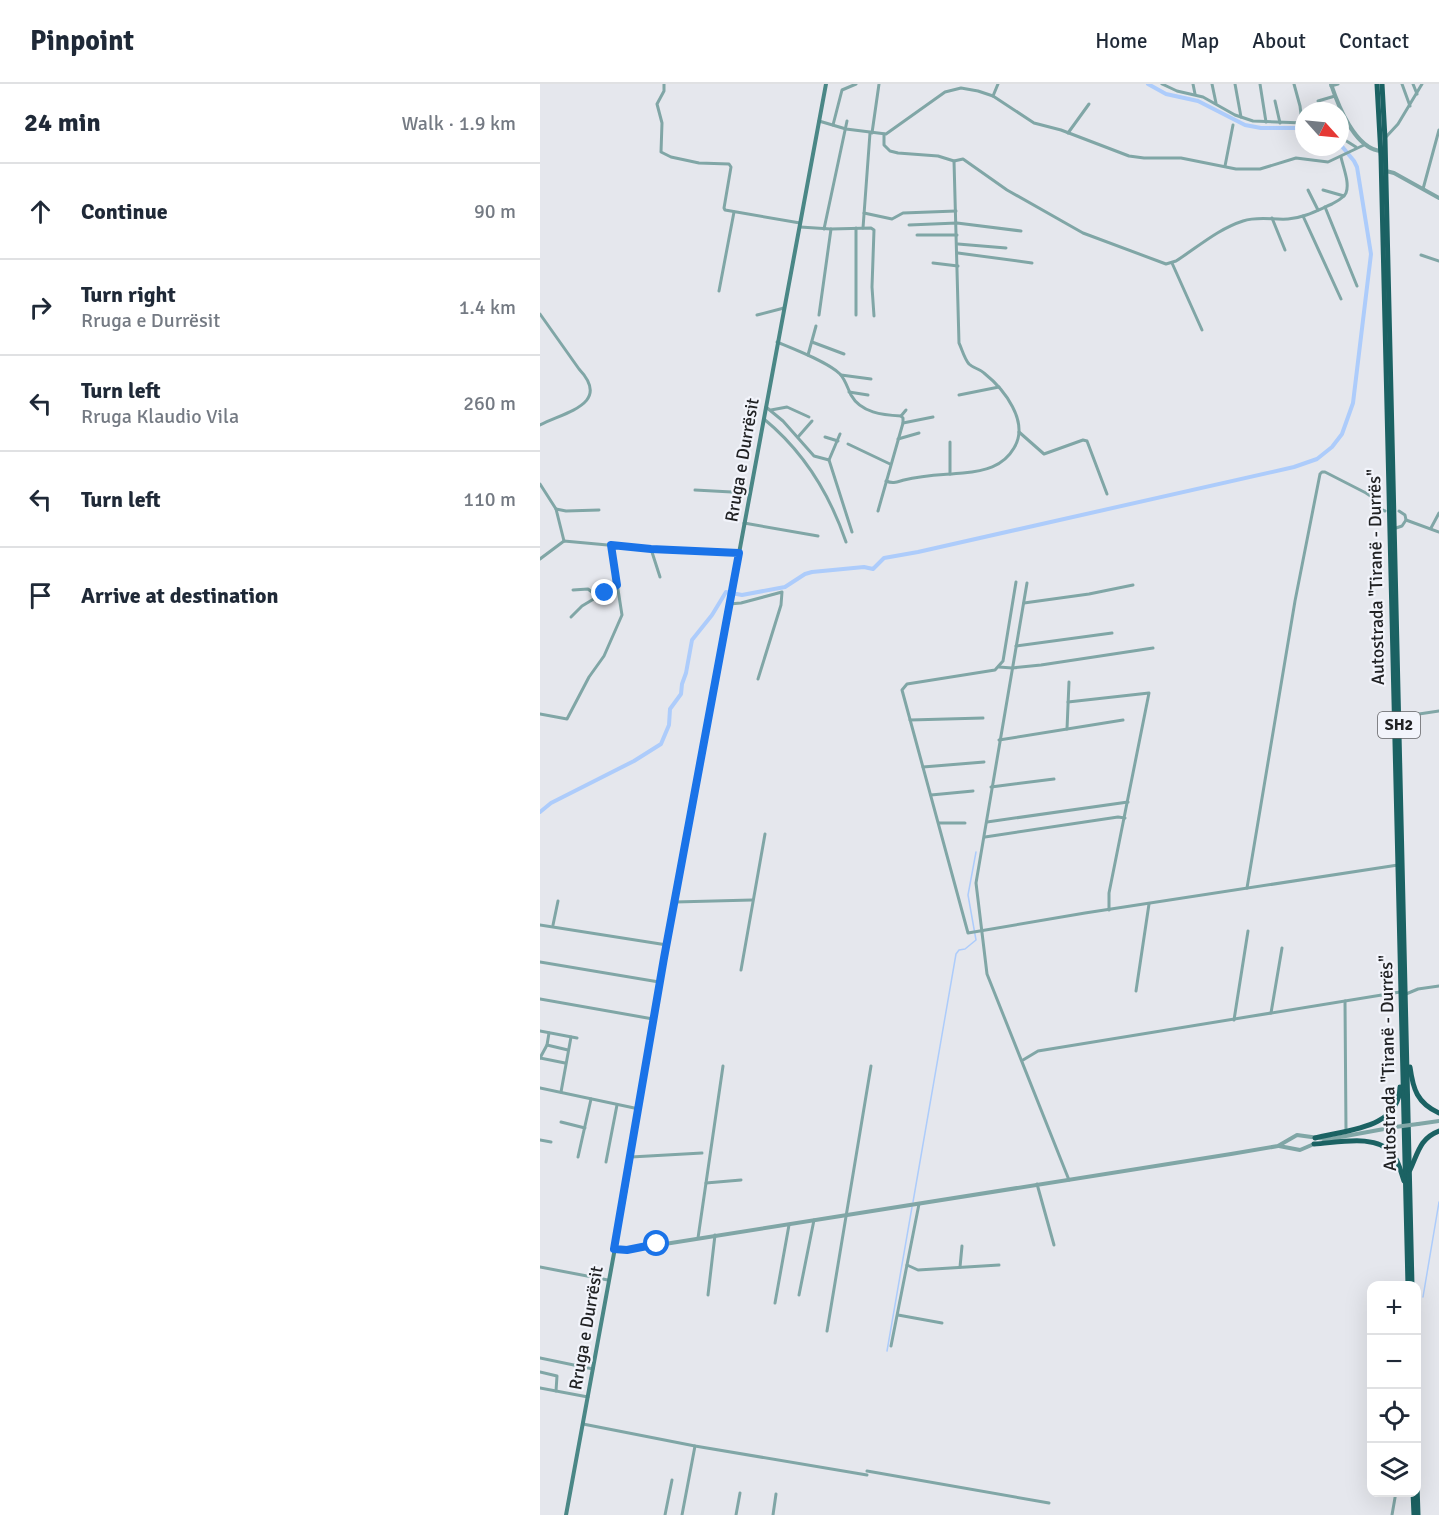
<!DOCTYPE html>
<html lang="en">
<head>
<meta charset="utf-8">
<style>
  :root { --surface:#fff; --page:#f6f6f7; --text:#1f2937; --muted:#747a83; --line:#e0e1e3 }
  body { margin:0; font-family:Signika,sans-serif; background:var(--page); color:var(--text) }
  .controls { position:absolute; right:18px; bottom:18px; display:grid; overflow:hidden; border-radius:12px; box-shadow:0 6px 24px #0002 }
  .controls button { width:54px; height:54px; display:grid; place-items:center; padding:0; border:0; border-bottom:2px solid var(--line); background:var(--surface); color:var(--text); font:30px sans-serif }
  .compass { position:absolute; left:755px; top:18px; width:54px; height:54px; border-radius:50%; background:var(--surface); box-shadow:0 6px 24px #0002; rotate:117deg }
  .stop { position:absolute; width:18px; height:18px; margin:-14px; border:4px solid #1a73e8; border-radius:50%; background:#fff }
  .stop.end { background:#1a73e8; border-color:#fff; box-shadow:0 2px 6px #0008 }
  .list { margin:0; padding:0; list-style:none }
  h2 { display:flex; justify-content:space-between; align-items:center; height:78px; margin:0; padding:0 24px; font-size:26px }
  h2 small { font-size:20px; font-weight:400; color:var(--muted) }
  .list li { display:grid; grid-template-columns:39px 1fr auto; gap:18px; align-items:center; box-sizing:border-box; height:96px; padding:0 24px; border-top:2px solid var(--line) }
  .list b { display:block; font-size:22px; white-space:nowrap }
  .list p { margin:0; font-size:20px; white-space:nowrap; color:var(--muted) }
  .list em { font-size:20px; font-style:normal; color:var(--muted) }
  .icon { flex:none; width:33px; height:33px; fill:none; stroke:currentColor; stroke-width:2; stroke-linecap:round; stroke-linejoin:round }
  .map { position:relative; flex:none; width:899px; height:1431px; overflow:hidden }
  header { display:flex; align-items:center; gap:36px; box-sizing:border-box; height:84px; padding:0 30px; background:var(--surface); border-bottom:2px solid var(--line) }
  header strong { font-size:28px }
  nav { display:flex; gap:33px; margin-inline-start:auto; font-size:21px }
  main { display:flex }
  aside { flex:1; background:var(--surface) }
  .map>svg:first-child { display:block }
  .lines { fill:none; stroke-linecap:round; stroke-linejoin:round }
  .stream { stroke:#adccfb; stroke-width:1.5 }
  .canal { stroke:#adccfb; stroke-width:4 }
  .minor { stroke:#80a6a6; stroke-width:3 }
  .tertiary { stroke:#80a6a6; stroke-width:4 }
  .secondary { stroke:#4a8786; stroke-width:4 }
  .trunk { stroke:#1b6263; stroke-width:5 }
  .tertiary-bridge { stroke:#80a6a6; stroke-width:4 }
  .route { stroke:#1a73e8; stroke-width:8 }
  .labels { text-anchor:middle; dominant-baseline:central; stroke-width:4.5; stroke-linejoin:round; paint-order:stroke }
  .shield { fill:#f2f4fb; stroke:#606164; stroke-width:1.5 }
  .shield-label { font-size:16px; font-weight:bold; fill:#212224 }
  .street-label { font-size:18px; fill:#212224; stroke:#f2f4fb }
</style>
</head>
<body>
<header>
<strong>Pinpoint</strong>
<nav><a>Home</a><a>Map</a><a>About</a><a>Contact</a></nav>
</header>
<main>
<aside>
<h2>24 min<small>Walk · 1.9 km</small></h2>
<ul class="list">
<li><svg class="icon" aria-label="ahead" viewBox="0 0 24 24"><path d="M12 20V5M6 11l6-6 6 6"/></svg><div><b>Continue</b></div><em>90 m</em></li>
<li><svg class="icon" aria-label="right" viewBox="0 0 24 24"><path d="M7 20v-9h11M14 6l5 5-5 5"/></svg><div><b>Turn right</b><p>Rruga e Durrësit</p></div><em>1.4 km</em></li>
<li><svg class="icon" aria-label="left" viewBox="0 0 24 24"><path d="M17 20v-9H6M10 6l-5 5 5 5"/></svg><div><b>Turn left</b><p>Rruga Klaudio Vila</p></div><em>260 m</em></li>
<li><svg class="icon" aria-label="left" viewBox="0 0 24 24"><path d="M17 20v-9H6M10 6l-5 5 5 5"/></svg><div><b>Turn left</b></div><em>110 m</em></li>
<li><svg class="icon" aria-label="arrive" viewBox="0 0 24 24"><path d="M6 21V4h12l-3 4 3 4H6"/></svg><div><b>Arrive at destination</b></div></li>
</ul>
</aside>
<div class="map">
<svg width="899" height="1431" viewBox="0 0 899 1431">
  <rect width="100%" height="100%" fill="#e5e7ed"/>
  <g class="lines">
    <g class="stream">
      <polyline points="373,1118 416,870 419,866 425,865 436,856 428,811 436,768"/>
      <polyline points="883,1213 899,1118"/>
      <polyline points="347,1267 372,1123"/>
    </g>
    <g class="canal">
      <polyline points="608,0 626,10 658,17 705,41 721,44 764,44"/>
      <polyline points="0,728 11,719 94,677 121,660 129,641 130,625 141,610 142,600 146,589 152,556 172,531 186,508 202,511 245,503 265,490 272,488 324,483 333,485 344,474 378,468 754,383 777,375 792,363 802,350 813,319 831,170 817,83 814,77 800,60"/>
    </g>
    <g class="minor">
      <polyline points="124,0 124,7 117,20 122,39 121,68 131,73 159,79 189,80 191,83 184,124 185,126 260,139"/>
      <polyline points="622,0 637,7 663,13 695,31 713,37 764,39"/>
      <polyline points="653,0 655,10"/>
      <polyline points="672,0 676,19"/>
      <polyline points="695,0 701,33"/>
      <polyline points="720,0 726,38"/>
      <polyline points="754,0 760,22 762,38"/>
      <polyline points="862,0 870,22"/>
      <polyline points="873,0 877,10"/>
      <polyline points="791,2 798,0"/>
      <polyline points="453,12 458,0"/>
      <polyline points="735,17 740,39"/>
      <polyline points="778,17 795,12"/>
      <polyline points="279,37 306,45 346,50 405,8 421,4 438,7 453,12 494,39 521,46 589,72 604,74 641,74 696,85 720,85 756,74 788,78 824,61"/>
      <polyline points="293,41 302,6 316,0"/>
      <polyline points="332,49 339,0"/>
      <polyline points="528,49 549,20"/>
      <path d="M344 50V61L350 67 358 69 398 72 414 77 423 75 467 106 543 149 626 180 636 177C658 163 678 145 703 137 718 132 733 136 748 135 764 134 778 126 792 120 797 117 804 114 806 109 810 99 803 83 801 73"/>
      <polyline points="800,53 816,63"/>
      <polyline points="846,53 858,40 882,0"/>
      <polyline points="685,82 693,41"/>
      <polyline points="883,105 899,46"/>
      <polyline points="768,106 778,126"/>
      <polyline points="783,106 804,112"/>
      <polyline points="785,123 817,202"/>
      <polyline points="324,129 352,135 363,129 416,127"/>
      <polyline points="763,132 801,215"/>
      <polyline points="732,134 745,166"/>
      <polyline points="369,141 417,139 481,147"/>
      <polyline points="260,143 291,145 331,144 334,146 332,203 334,232"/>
      <polyline points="316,144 316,231"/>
      <polyline points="323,144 330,49"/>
      <polyline points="284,145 307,37"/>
      <polyline points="377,151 417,151"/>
      <polyline points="418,160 466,164"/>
      <polyline points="418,169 492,179"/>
      <polyline points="881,171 899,177"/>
      <polyline points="393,179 418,182"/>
      <polyline points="632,179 662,246"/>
      <polyline points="179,207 194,128"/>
      <path d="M0 230 39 285C72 320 25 328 0 341"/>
      <polyline points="217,231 244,224"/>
      <polyline points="279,231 291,145"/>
      <path d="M237 258C254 265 288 278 300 290 305 295 308 305 311 311 321 329 343 331 361 332L366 326"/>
      <polyline points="272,258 304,270"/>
      <polyline points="268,271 276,242"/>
      <polyline points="301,291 331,295"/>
      <polyline points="309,308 328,311"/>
      <polyline points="419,311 459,303"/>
      <polyline points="226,323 243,337 274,372 289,376"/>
      <polyline points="231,326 247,323 269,333"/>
      <path d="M224 335C263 367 290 411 306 458"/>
      <polyline points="363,339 393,333"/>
      <polyline points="479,348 504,370 543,356 547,357 567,410"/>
      <polyline points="300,350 289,376 312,448"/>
      <polyline points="258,353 272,337"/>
      <polyline points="285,353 298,357"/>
      <polyline points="358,355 379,349"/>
      <polyline points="308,360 350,380"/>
      <polyline points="410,390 410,358"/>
      <path d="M346 397C353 400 357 398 364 396 384 391 402 391 423 389 444 387 463 383 474 364 490 338 464 305 444 289 440 285 433 284 429 280 424 274 422 265 419 259L414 77"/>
      <polyline points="0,400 16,425 24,457"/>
      <polyline points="155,406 210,409"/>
      <polyline points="841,419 837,424 845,427"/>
      <polyline points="16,425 26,427 59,426"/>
      <polyline points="338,427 363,339 363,334 361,332"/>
      <polyline points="866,436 899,448"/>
      <polyline points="204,439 278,452"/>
      <polyline points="856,444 862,442 866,436 865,431 859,427"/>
      <polyline points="891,444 899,429"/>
      <polyline points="111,465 120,493"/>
      <polyline points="0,475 24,457 111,465 198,469"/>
      <polyline points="476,498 463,577 455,586 367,600 362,606 428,849 545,829 858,781"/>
      <polyline points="487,499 436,799 447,890 529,1096"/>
      <polyline points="33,506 48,505 57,512"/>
      <polyline points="484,519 549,510 593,501"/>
      <polyline points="189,520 201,519 242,508 241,521 218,595"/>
      <polyline points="31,533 42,522 77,501"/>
      <polyline points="476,562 572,549"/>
      <polyline points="459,583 472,584 501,581 613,564"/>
      <polyline points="528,618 609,609 569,809 569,826"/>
      <polyline points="0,630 27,635 49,593 64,572 82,531 71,461"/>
      <polyline points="859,633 899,627"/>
      <polyline points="370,636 443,634"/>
      <polyline points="527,645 529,598"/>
      <polyline points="459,656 583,636"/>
      <polyline points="383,683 444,678"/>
      <polyline points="451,703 514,695"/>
      <polyline points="391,711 433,707"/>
      <polyline points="447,738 588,718"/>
      <polyline points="399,739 425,739"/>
      <polyline points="445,753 578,733 585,734"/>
      <polyline points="707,804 755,517 780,390 782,388 785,388 826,409 841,419"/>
      <polyline points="135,818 212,816"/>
      <polyline points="0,841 127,861"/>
      <polyline points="13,841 18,817"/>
      <polyline points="0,878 119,898"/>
      <polyline points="201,886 225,750"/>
      <polyline points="596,907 609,820"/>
      <polyline points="866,910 878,905 899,902"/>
      <polyline points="0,915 113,935"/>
      <polyline points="805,917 806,1046"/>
      <polyline points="731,929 742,864"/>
      <polyline points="694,936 708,847"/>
      <polyline points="0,947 37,954"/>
      <polyline points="7,961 28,966"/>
      <polyline points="0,974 7,961 9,949"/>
      <polyline points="0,974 25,979"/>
      <polyline points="483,976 498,967 860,908"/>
      <polyline points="0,1004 99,1025"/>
      <polyline points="21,1008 31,953"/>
      <polyline points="21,1038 45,1044"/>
      <polyline points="0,1056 11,1058"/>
      <polyline points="38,1073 51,1015"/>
      <polyline points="91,1073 162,1069"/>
      <polyline points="66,1078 77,1021"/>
      <polyline points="166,1099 201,1096"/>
      <polyline points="497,1100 514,1161"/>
      <polyline points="158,1154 183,982"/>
      <polyline points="367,1181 378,1186 459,1181"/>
      <polyline points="0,1183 68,1196"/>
      <polyline points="420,1183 422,1162"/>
      <polyline points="168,1211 175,1151"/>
      <polyline points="259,1211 274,1136"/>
      <polyline points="235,1219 249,1141"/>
      <polyline points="358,1231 402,1239"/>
      <polyline points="287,1247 331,982"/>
      <polyline points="351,1262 379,1120"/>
      <polyline points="0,1274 53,1285"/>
      <polyline points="0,1288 17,1292 16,1307"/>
      <polyline points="0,1304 48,1313"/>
      <polyline points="43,1340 155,1362 327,1391"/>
      <polyline points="327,1387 509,1419"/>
      <polyline points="125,1431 132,1396"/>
      <polyline points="142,1431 155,1362"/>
      <polyline points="196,1431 200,1409"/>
      <polyline points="233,1431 236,1410"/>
      <polyline points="852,1431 856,1408"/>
    </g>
    <g class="tertiary">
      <path d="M791 0C798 21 815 65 841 67"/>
      <polyline points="846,87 854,89 899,114"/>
      <polyline points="878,1040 899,1037"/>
      <polyline points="784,1056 855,1043"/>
      <polyline points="739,1062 760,1066 774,1060"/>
      <polyline points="74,1165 87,1166 691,1070 738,1062 757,1051 786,1055"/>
    </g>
    <polyline class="secondary" points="26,1431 86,1104 124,874 286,0"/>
    <g class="trunk">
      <polyline points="837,0 841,72 868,1202"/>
      <polyline points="842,0 845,55 872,1202"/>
      <path d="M870 983C873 1005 877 1019 899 1029"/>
      <path d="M775 1054C806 1046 859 1045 860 1003"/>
      <path d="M774 1060C797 1059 836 1049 853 1070 859 1078 861 1088 864 1097"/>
      <path d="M870 1086C878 1069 880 1054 899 1047"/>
      <polyline points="876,1370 878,1431"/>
      <polyline points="873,1408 874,1431"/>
    </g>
    <polyline class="tertiary-bridge" points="855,1043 878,1040"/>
  </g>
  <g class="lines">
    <polyline class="route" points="65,509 77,501 71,461 111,465 199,469 124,874 74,1165 87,1166 117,1160"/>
  </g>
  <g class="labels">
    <rect class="shield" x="838" y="628" width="42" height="26" rx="4.5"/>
    <g class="shield-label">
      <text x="859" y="641">SH2</text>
    </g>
    <g class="street-label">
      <text transform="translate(202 376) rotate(-80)">Rruga e Durrësit</text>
      <text transform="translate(836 493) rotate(-91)">Autostrada "Tiranë - Durrës"</text>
      <text transform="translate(848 979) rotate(-91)">Autostrada "Tiranë - Durrës"</text>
      <text transform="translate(46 1244) rotate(-80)">Rruga e Durrësit</text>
    </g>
  </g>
</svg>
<div class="controls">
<button>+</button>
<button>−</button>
<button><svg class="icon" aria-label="locate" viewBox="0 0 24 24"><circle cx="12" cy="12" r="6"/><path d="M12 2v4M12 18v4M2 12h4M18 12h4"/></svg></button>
<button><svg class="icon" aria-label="layers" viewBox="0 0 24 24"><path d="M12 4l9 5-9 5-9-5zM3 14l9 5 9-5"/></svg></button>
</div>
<svg class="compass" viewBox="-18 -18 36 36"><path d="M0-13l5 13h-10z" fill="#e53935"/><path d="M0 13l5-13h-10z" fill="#747a83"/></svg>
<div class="stop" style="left:117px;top:1160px"></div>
<div class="stop end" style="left:65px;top:509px"></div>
</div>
</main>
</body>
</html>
